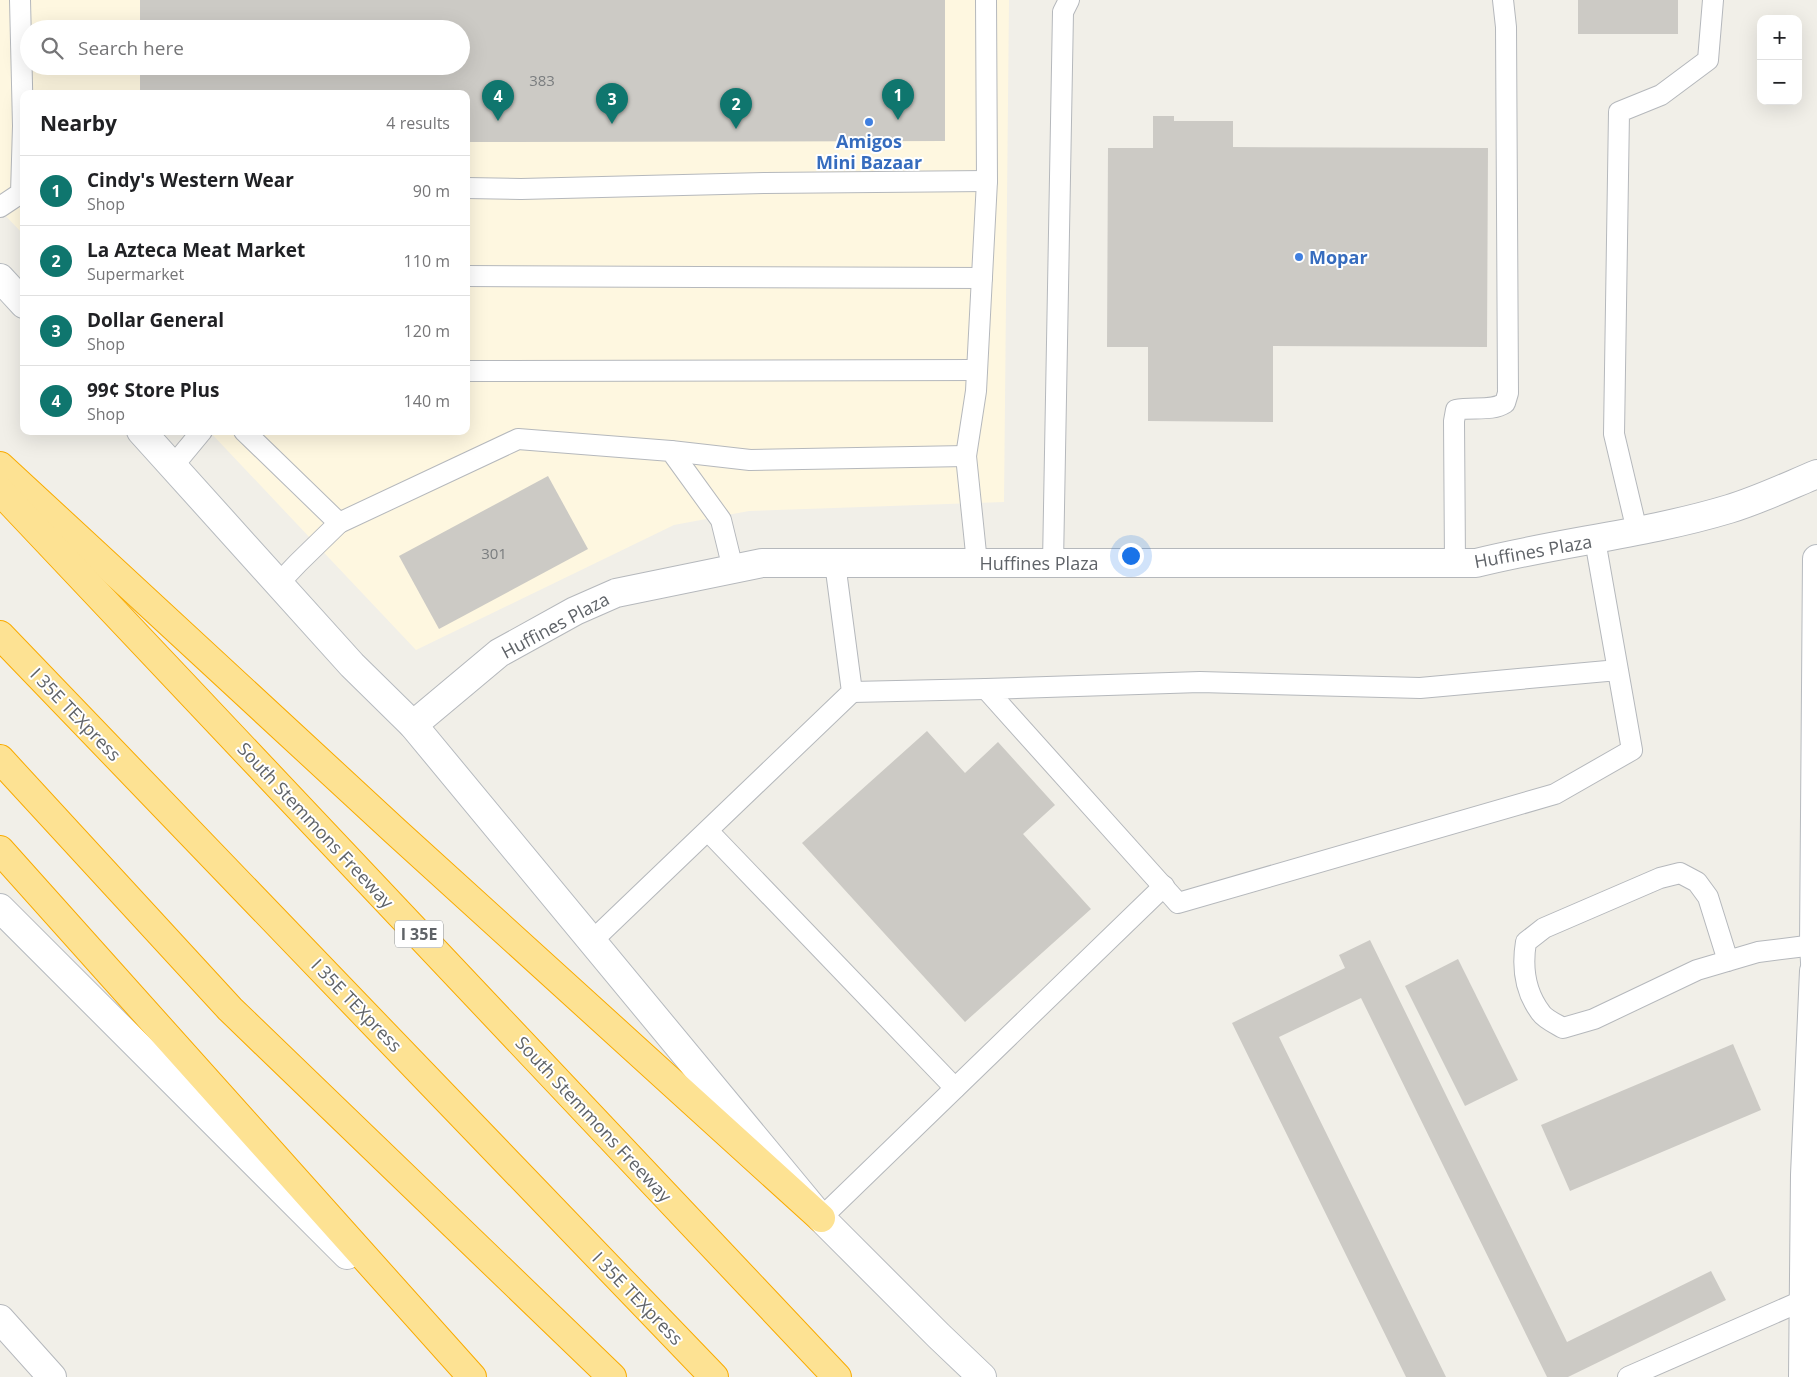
<!DOCTYPE html>
<html lang="en">
<head>
<meta charset="utf-8">
<style>
  :root { --surface:#fff; --page:#f2f2f2; --text:#202124; --muted:#757577; --line:#e0e0e0; --accent:#0f766e }
  body { margin:0; font-family:"Open Sans",sans-serif; background:var(--page); color:var(--text) }
  .controls { position:absolute; right:15px; top:15px; display:grid; overflow:hidden; border-radius:10px; box-shadow:0 5px 20px #0002 }
  .controls button { width:45px; height:45px; display:grid; place-items:center; padding:0; border:0; border-bottom:1px solid var(--line); background:var(--surface); color:var(--text); font:25px sans-serif }
  .you { position:absolute; left:1130px; top:555px; width:18px; height:18px; margin:-12px; border:4px solid #fff; border-radius:50%; background:#1a73e8; box-shadow:0 0 0 8px #1a73e833 }
  .badge { display:grid; place-items:center; width:32px; height:32px; border-radius:50%; background:var(--accent); color:#fff; font-size:16px; font-weight:700 }
  .pin { position:absolute; translate:-50% -41px; filter:drop-shadow(0 1px 2px #0008) }
  .pin::after { content:''; position:absolute; top:26px; width:18px; height:15px; background:inherit; clip-path:polygon(0 0,100% 0,50% 100%) }
  .list { margin:0; padding:0; list-style:none }
  h2 { display:flex; justify-content:space-between; align-items:center; height:65px; margin:0; padding:0 20px; font-size:21px }
  h2 small { font-size:16px; font-weight:400; color:var(--muted) }
  .list li { display:grid; grid-template-columns:32px 1fr auto; gap:15px; align-items:center; box-sizing:border-box; height:70px; padding:0 20px; border-top:1px solid var(--line) }
  .list b { display:block; font-size:19px; white-space:nowrap }
  .list p { margin:0; font-size:16px; white-space:nowrap; color:var(--muted) }
  .list em { font-size:16px; font-style:normal; color:var(--muted) }
  .icon { flex:none; width:28px; height:28px; fill:none; stroke:currentColor; stroke-width:2; stroke-linecap:round; stroke-linejoin:round }
  .map { position:relative; flex:none; width:1817px; height:1377px; overflow:hidden }
  .search { position:absolute; background:var(--surface); box-shadow:0 5px 20px #0002; left:20px; top:20px; width:450px; height:55px; display:flex; align-items:center; gap:12px; box-sizing:border-box; padding:0 18px; border-radius:28px; color:var(--muted); font-size:19px }
  .panel { position:absolute; background:var(--surface); box-shadow:0 5px 20px #0002; left:20px; top:90px; width:450px; height:345px; border-radius:10px }
  .map>svg:first-child { display:block }
  .commercial { fill:#fef7e0; fill-rule:evenodd }
  .building { fill:#cccac5 }
  .lines { fill:none; stroke-linecap:round; stroke-linejoin:round }
  .service-casing { stroke:#b5b8bc; stroke-width:22 }
  .minor-casing { stroke:#b5b8bc; stroke-width:30 }
  .secondary-casing { stroke:#b6babf; stroke-width:30 }
  .motorway-casing { stroke:#f9ab00; stroke-width:30 }
  .service { stroke:#fff; stroke-width:20 }
  .minor { stroke:#fff; stroke-width:28 }
  .secondary { stroke:#fff; stroke-width:28 }
  .motorway { stroke:#fde293; stroke-width:28 }
  .shop-dot { fill:#3f7fe0; stroke:#fff; stroke-width:2 }
  .labels { text-anchor:middle; dominant-baseline:central; stroke-width:4; stroke-linejoin:round; paint-order:stroke }
  .number-label { font-size:15px; fill:#7a7d7f }
  .shield { fill:#fff; stroke:#8f9295; stroke-width:1 }
  .shield-label { font-size:16px; font-weight:bold; fill:#5f6368 }
  .shop-label { font-size:18px; font-weight:bold; fill:#366cbe; stroke:#fff }
  .street-label { font-size:18px; fill:#5f6368; stroke:#fff }
</style>
</head>
<body>
<div class="map">
<svg width="1817" height="1377" viewBox="0 0 1817 1377">
  <rect width="100%" height="100%" fill="#f1efe8"/>
  <path class="commercial" d="M0 0H1009L1004 502 749 511 674 525 416 650 209 431H466V94H24V235L0 210ZM29 29H461V66H29Z"/>
  <g class="building">
    <polygon points="140,0 945,0 945,141 466,142 466,94 140,94 140,66 461,66 461,29 140,29"/>
    <rect x="1578" y="0" width="100" height="34"/>
    <polygon points="1153,116 1174,116 1174,121 1233,121 1233,147 1488,148 1487,347 1273,346 1273,422 1148,421 1148,347 1107,347 1108,148 1153,148"/>
    <polygon points="548,476 588,549 439,629 399,556"/>
    <polygon points="927,731 965,773 998,742 1055,805 1023,834 1091,909 965,1022 802,843"/>
    <polygon points="1370,940 1567,1342 1711,1271 1726,1300 1568,1377 1547,1377 1361,998 1279,1037 1446,1377 1406,1377 1232,1023 1345,968 1339,955"/>
    <polygon points="1458,959 1518,1080 1465,1106 1405,986"/>
    <polygon points="1733,1044 1761,1110 1570,1191 1541,1125"/>
  </g>
  <g class="lines">
    <g class="service-casing">
      <g id="service">
        <polyline points="466,188 521,189 765,183 987,181"/>
        <polyline points="0,207 21,193 23,126 20,0"/>
        <polyline points="466,276 982,278"/>
        <polyline points="466,371 977,370"/>
        <polyline points="244,431 339,523 518,439 671,451 721,520 733,569"/>
        <polyline points="671,451 750,460 966,456"/>
        <polyline points="173,466 202,431"/>
        <polyline points="1637,531 1614,434 1619,112 1661,95 1708,60 1713,0"/>
        <polyline points="1595,540 1632,750 1555,794 1178,903 986,689 1200,682 1420,688 1618,670"/>
        <polyline points="977,563 966,456 976,391 987,181 986,0"/>
        <polyline points="1053,563 1063,12 1069,0"/>
        <path d="M1455 563 1454 421 1456 410C1472 406 1491 412 1505 403L1508 393 1506 27 1503 0"/>
        <polyline points="279,583 298,563 339,523"/>
        <polyline points="852,692 986,689"/>
        <polyline points="708,831 955,1088"/>
        <polyline points="592,941 852,692 835,563"/>
        <path d="M1728 961 1708 897 1697 882 1680 873 1660 878 1544 928 1526 942C1522 966 1525 992 1541 1013 1545 1019 1556 1024 1563 1028L1594 1019 1697 970 1758 952 1814 945"/>
        <polyline points="821,1218 1164,886"/>
        <polyline points="1628,1377 1804,1300"/>
      </g>
    </g>
    <g class="minor-casing">
      <g id="minor">
        <path d="M413 725 499 653 575 611 616 593 762 563H1476C1560 542 1646 534 1729 509 1759 500 1788 486 1817 474"/>
        <polyline points="0,1319 52,1377"/>
        <polyline points="1803,1377 1805,1175 1814,971"/>
      </g>
    </g>
    <g class="secondary-casing">
      <g id="secondary">
        <polyline points="0,278 24,304"/>
        <polyline points="141,431 352,665 413,725 821,1218 939,1336 982,1377"/>
        <polyline points="1817,559 1814,945 1817,997"/>
        <polyline points="0,908 347,1255"/>
      </g>
    </g>
    <g class="motorway-casing">
      <g id="motorway">
        <polyline points="0,466 395,831 821,1218"/>
        <polyline points="0,491 837,1377"/>
        <polyline points="0,635 714,1377"/>
        <polyline points="0,759 230,1009 612,1377"/>
        <polyline points="0,850 472,1377"/>
      </g>
    </g>
    <use href="#service" class="service"/>
    <use href="#minor" class="minor"/>
    <use href="#secondary" class="secondary"/>
    <use href="#motorway" class="motorway"/>
  </g>
  <g class="shop-dot">
    <circle cx="869" cy="122" r="5"/>
    <circle cx="1299" cy="257" r="5"/>
  </g>
  <g class="labels">
    <g class="number-label">
      <text x="542" y="80">383</text>
      <text x="494" y="553">301</text>
    </g>
    <rect class="shield" x="395" y="920.5" width="48" height="27" rx="4"/>
    <g class="shield-label">
      <text x="419" y="934">I 35E</text>
    </g>
    <g class="shop-label">
      <text x="869" y="141">Amigos<tspan x="869" dy="21">Mini Bazaar</tspan></text>
      <text x="1309" y="257" text-anchor="start">Mopar</text>
    </g>
    <g class="street-label">
      <text transform="translate(1533 551) rotate(-10)">Huffines Plaza</text>
      <text x="1039" y="563">Huffines Plaza</text>
      <text transform="translate(555 625) rotate(-28)">Huffines Plaza</text>
      <text transform="translate(76 714) rotate(46)">I 35E TEXpress</text>
      <text transform="translate(316 825) rotate(47)">South Stemmons Freeway</text>
      <text transform="translate(357 1005) rotate(46)">I 35E TEXpress</text>
      <text transform="translate(594 1119) rotate(47)">South Stemmons Freeway</text>
      <text transform="translate(638 1298) rotate(46)">I 35E TEXpress</text>
    </g>
  </g>
</svg>
<div class="controls">
<button>+</button>
<button>−</button>
</div>
<div class="you"></div>
<div class="pin badge" style="left:898px;top:120px">1</div>
<div class="pin badge" style="left:736px;top:129px">2</div>
<div class="pin badge" style="left:612px;top:124px">3</div>
<div class="pin badge" style="left:498px;top:121px">4</div>
<div class="search"><svg class="icon" aria-label="search" viewBox="0 0 24 24"><circle cx="10" cy="10" r="6"/><path d="M15 15l6 6"/></svg>Search here</div>
<section class="panel">
<h2>Nearby<small>4 results</small></h2>
<ul class="list">
<li><span class="badge">1</span><div><b>Cindy's Western Wear</b><p>Shop</p></div><em>90 m</em></li>
<li><span class="badge">2</span><div><b>La Azteca Meat Market</b><p>Supermarket</p></div><em>110 m</em></li>
<li><span class="badge">3</span><div><b>Dollar General</b><p>Shop</p></div><em>120 m</em></li>
<li><span class="badge">4</span><div><b>99¢ Store Plus</b><p>Shop</p></div><em>140 m</em></li>
</ul>
</section>
</div>
</body>
</html>
